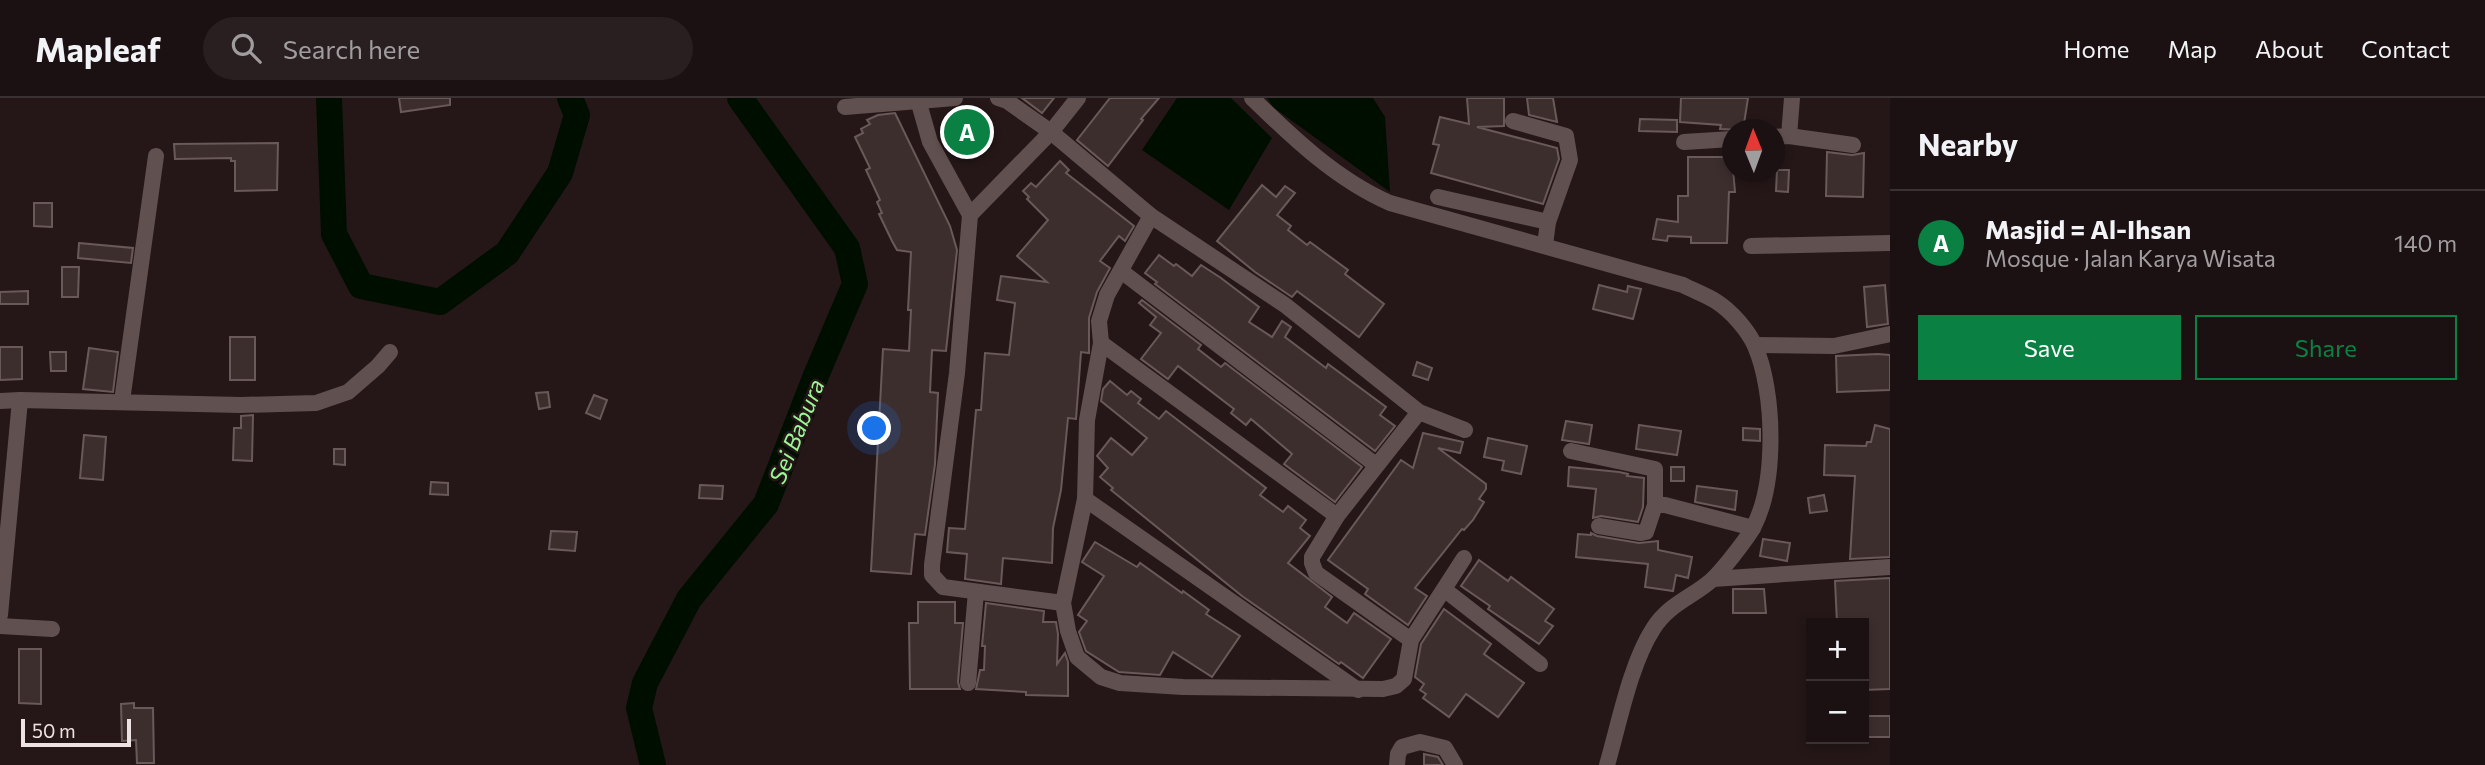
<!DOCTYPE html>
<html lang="en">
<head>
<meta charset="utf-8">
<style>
  :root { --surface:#1c1112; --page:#291f20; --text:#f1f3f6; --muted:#a09d9f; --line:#3a3132; --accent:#0b8043 }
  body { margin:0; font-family:Commissioner,sans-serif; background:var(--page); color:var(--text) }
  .controls { position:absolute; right:21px; bottom:21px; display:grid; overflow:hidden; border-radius:0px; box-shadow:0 4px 10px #0003 }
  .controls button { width:63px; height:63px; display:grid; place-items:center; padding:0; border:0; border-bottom:2px solid var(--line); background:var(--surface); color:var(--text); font:35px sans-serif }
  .compass { position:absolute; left:1722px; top:21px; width:63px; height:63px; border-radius:50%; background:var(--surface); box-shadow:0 4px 10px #0003; rotate:359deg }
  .scale { position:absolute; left:21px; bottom:18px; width:110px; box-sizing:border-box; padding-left:7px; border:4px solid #eee3e3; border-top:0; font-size:19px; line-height:24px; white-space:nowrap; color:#eee3e3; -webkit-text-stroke:5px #251718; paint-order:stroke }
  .you { position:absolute; left:875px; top:331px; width:24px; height:24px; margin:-18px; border:5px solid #fff; border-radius:50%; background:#1a73e8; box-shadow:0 0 0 10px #1a73e833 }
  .badge { display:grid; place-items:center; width:46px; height:46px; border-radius:50%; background:var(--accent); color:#fff; font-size:23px; font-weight:700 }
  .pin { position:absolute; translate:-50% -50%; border:4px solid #fff; box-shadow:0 2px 7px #0006 }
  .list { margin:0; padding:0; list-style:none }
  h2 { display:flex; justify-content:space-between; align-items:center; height:91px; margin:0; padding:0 28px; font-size:30px }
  h2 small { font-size:23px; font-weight:400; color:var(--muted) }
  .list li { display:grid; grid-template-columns:46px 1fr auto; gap:21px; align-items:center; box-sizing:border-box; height:105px; padding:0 28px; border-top:2px solid var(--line) }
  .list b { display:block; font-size:26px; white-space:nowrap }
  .list p { margin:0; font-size:23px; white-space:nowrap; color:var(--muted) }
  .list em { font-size:23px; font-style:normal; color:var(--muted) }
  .actions { display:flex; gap:14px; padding:21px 28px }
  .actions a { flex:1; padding:16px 0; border:2px solid var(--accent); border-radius:0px; text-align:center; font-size:24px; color:var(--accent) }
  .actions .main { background:var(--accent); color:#fff }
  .icon { flex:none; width:38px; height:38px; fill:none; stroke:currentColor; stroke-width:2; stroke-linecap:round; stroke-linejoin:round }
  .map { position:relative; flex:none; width:1890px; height:667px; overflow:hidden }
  header { display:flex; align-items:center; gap:42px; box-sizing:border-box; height:98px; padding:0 35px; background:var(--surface); border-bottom:2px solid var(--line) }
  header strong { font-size:33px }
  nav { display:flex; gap:38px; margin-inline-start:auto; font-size:24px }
  .search { width:490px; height:63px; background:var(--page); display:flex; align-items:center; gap:18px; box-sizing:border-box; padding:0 24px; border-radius:38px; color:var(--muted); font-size:26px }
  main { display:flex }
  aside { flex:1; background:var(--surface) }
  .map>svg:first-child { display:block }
  .water { fill:#000e00 }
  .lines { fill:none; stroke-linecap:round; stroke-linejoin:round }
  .river { stroke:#000e00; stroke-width:26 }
  .building { fill:#3d2e2e; stroke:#6a5959; stroke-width:2 }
  .minor { stroke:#615050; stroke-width:16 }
  .labels { text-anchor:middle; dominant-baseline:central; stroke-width:5; stroke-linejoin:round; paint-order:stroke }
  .water-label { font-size:23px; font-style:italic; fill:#99f795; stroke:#251718 }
</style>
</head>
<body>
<header>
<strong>Mapleaf</strong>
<div class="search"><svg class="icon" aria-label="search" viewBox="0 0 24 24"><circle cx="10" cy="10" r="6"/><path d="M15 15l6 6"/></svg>Search here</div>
<nav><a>Home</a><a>Map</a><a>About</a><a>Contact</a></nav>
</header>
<main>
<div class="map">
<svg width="1890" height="667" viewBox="0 0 1890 667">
  <rect width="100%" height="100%" fill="#251718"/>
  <g class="water">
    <polygon points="1177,0 1231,0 1272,40 1229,112 1142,52"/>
    <polygon points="1267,0 1373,0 1385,19 1390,94 1273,9"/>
  </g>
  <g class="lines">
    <g class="river">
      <polyline points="329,0 334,136 361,188 440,204 507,155 560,75 577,17 570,0"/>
      <polyline points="653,667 639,610 645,585 689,501 766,406 817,275 855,186 847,150 740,0"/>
    </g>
  </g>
  <g class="building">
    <polygon points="399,0 450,0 450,7 401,14"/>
    <polygon points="1022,0 1054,0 1042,15"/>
    <polygon points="1110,0 1159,0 1141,21 1143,22 1108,68 1077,42"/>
    <polygon points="1467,0 1504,0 1504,28 1477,29 1557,50 1559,61 1543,106 1431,75 1439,47 1433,46 1440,19 1469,26"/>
    <polygon points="1527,0 1553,0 1557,24 1529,17"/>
    <polygon points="1681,0 1748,0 1743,32 1720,31 1721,27 1680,24"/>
    <polygon points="956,13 988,24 977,55 945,44"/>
    <polygon points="895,15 950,128 957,152 946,253 932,252 930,294 938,295 935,366 925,437 915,436 911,476 871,473 883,251 909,253 911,212 908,212 911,154 897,152 892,143 879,116 882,115 877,104 880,102 866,72 870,70 855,39 863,35 861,31 870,26 867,22 878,17"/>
    <polygon points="1640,21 1677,22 1677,34 1639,33"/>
    <polygon points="278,45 277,92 235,93 235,63 231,63 231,60 175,61 174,46"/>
    <polygon points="1827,54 1852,57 1864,55 1863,99 1826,98"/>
    <polygon points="1688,59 1732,59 1735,94 1729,94 1727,145 1691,145 1691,139 1668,138 1667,143 1653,141 1657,121 1678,124 1678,98 1688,98"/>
    <polygon points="1060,63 1069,72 1066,75 1134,128 1125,143 1119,138 1100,163 1110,170 1097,194 1089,220 1089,255 1081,254 1076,321 1068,320 1061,392 1053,430 1052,465 1003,460 1001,486 965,481 967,456 947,454 949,430 965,431 976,312 981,312 985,255 1009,257 1015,205 997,202 1001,178 1047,184 1017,158 1048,122 1027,101 1029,99 1023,93 1031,85 1036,89"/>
    <polygon points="1777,72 1789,72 1788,94 1776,93"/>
    <polygon points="1262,87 1276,99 1285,88 1295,95 1277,117 1291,128 1288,132 1307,147 1310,144 1348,172 1345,176 1384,206 1359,239 1297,193 1292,199 1255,174 1217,143"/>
    <polygon points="34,105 52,105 52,129 34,128"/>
    <polygon points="79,145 133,150 131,165 78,160"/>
    <polygon points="1159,157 1174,168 1176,166 1192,178 1201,167 1221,180 1259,209 1249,224 1272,239 1282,223 1291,229 1285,239 1326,270 1328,266 1386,309 1380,317 1395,328 1375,353 1155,186 1157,184 1145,175"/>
    <polygon points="62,169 79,169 78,199 62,199"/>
    <polygon points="1599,187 1627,194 1628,188 1641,191 1633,221 1593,211"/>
    <polygon points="1885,187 1888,226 1867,229 1864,189"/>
    <polygon points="28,193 28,206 0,206 0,194"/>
    <polygon points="1142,202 1201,247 1198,251 1221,269 1225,265 1362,369 1335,404 1284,366 1292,356 1251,321 1246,327 1231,315 1234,311 1178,268 1168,281 1141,261 1161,235 1150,227 1156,219 1139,205"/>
    <rect x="230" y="239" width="25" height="43"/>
    <polygon points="0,249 22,249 22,281 0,282"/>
    <polygon points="89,250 118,254 113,294 83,291"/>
    <polygon points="50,254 66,254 66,273 51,273"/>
    <polygon points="1878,256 1890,257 1890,292 1837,294 1836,258"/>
    <polygon points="1417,264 1432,270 1428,282 1413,277"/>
    <polygon points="1110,283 1127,297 1131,293 1141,301 1138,305 1159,321 1166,313 1266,390 1260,397 1283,414 1288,408 1306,422 1300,430 1310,438 1288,465 1332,499 1325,509 1347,525 1354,515 1391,541 1363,580 1341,564 1339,566 1242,498 1111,392 1113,390 1100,379 1108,370 1097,358 1111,340 1132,357 1147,340 1101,303 1103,291"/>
    <polygon points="548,294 550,309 539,311 536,295"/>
    <polygon points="594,297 607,302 600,321 586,315"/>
    <polygon points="253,317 252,363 233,362 234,330 241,330 241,318"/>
    <polygon points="1566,323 1592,327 1589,346 1562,342"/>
    <polygon points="1639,327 1681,333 1677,357 1636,351"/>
    <polygon points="1875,327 1890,331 1890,459 1850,461 1855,378 1824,377 1825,347 1866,348 1867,344 1871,344"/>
    <polygon points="1743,330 1760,331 1760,343 1743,342"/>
    <polygon points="1423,335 1463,344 1460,355 1438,350 1486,386 1486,391 1479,401 1484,404 1473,422 1464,432 1462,431 1415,490 1427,498 1408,527 1365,496 1368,491 1328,462 1401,362 1413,370"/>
    <polygon points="84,337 106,339 103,382 80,380"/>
    <polygon points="1488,340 1527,348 1521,376 1502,372 1504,363 1484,359"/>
    <polygon points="334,351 345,351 345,367 334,366"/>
    <polygon points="1569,369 1619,374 1628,376 1627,378 1644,380 1643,409 1638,424 1601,418 1593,420 1596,391 1568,388"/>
    <rect x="1671" y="369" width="13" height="14"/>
    <polygon points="431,384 448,385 448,397 430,396"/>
    <polygon points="700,387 723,388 722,401 699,400"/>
    <polygon points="1697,388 1737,393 1735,412 1695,404"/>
    <polygon points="1824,397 1827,413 1810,415 1808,400"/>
    <polygon points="551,433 577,434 575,453 549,451"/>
    <polygon points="1591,435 1597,438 1639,445 1658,443 1658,452 1692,459 1688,480 1676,477 1673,493 1645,489 1648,466 1576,459 1578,436 1591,437"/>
    <polygon points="1763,441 1790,445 1787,463 1760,458"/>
    <polygon points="1095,444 1137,469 1140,465 1182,495 1183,493 1209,512 1206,516 1240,538 1212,579 1173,554 1160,577 1119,574 1086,553 1079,534 1087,523 1078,517 1104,478 1082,464"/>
    <polygon points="1479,462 1508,483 1511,479 1554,511 1545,523 1553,528 1539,546 1488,511 1490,508 1461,488"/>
    <polygon points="1890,480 1890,591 1864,592 1864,525 1837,525 1835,483"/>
    <polygon points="1733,491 1764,491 1766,515 1733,515"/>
    <polygon points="918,504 955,504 955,525 963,525 958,584 960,591 910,591 909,525 918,525"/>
    <polygon points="986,505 1044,513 1043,524 1056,524 1058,536 1057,566 1065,555 1068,564 1068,598 1026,597 1026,594 976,591 980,572 984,572 985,548 982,548"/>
    <polygon points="1444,511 1491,546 1484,556 1524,585 1498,619 1466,596 1449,619 1423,600 1426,596 1420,592 1424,586 1415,579 1421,546"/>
    <polygon points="19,551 41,551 41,606 19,605"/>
    <polygon points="134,605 134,610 153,610 154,665 137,665 136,642 122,643 121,606"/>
    <rect x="1867" y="618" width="23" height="21"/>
    <polygon points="1424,656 1438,659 1443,667 1424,667"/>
  </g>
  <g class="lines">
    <g class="minor">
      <polyline points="998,0 1007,3 1051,34 1151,118 1285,207 1419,314 1465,332"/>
      <path d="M1252 0C1293 40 1337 82 1390 105L1683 187C1694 193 1707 197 1717 204 1731 213 1748 232 1755 248 1775 294 1777 385 1753 430 1746 442 1724 470 1714 480 1694 499 1669 505 1653 531 1630 567 1619 626 1607 667"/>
      <polyline points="918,2 930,44 970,117"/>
      <polyline points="845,9 955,0"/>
      <polyline points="1513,23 1566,38 1570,62 1548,124 1545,147"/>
      <polyline points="1789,38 1792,0"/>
      <polyline points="1774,39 1789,38 1853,47"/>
      <polyline points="1684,44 1732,41"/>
      <polyline points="1438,99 1548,124"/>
      <polyline points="1151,118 1107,197 1099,223 1101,245 1087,322 1085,401 1063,505 1068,533 1077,559 1101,579 1120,585 1183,589 1383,591 1396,588 1404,581 1411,542 1464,460"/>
      <polyline points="1751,148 1890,145"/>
      <polyline points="1121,173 1376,367"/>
      <polyline points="1101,245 1337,418"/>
      <polyline points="1755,247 1834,248 1890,236"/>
      <polyline points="0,303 20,302"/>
      <polyline points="122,303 156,58"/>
      <polyline points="1571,353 1655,371 1655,407 1665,407 1753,430"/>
      <polyline points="1085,401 1358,592"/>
      <polyline points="1599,428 1641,435 1646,434 1655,407"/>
      <polyline points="1713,481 1890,469"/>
      <polyline points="1445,492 1540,566"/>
      <polyline points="1063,505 943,489 932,477 932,467 957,275 970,117 1051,34 1078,0"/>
      <polyline points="0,517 20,302 241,307 316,305 348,294 378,268 390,254"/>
      <polyline points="0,528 52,531"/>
      <polyline points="1411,542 1316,475 1312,465 1312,459 1337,418 1419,314"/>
      <polyline points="968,585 976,494"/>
      <polyline points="1397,667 1398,656 1402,649 1420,644 1445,650 1455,667"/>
    </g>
  </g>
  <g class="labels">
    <g class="water-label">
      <text transform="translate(796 333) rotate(-68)">Sei Babura</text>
    </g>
  </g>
</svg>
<div class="controls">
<button>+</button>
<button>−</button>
</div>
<svg class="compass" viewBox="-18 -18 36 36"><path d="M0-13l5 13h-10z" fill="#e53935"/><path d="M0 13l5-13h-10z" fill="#a09d9f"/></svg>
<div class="scale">50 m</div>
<div class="you"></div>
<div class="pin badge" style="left:967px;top:34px">A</div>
</div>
<aside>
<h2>Nearby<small></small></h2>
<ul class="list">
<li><span class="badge">A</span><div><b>Masjid = Al-Ihsan</b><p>Mosque · Jalan Karya Wisata</p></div><em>140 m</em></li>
</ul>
<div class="actions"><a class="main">Save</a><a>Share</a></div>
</aside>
</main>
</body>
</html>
